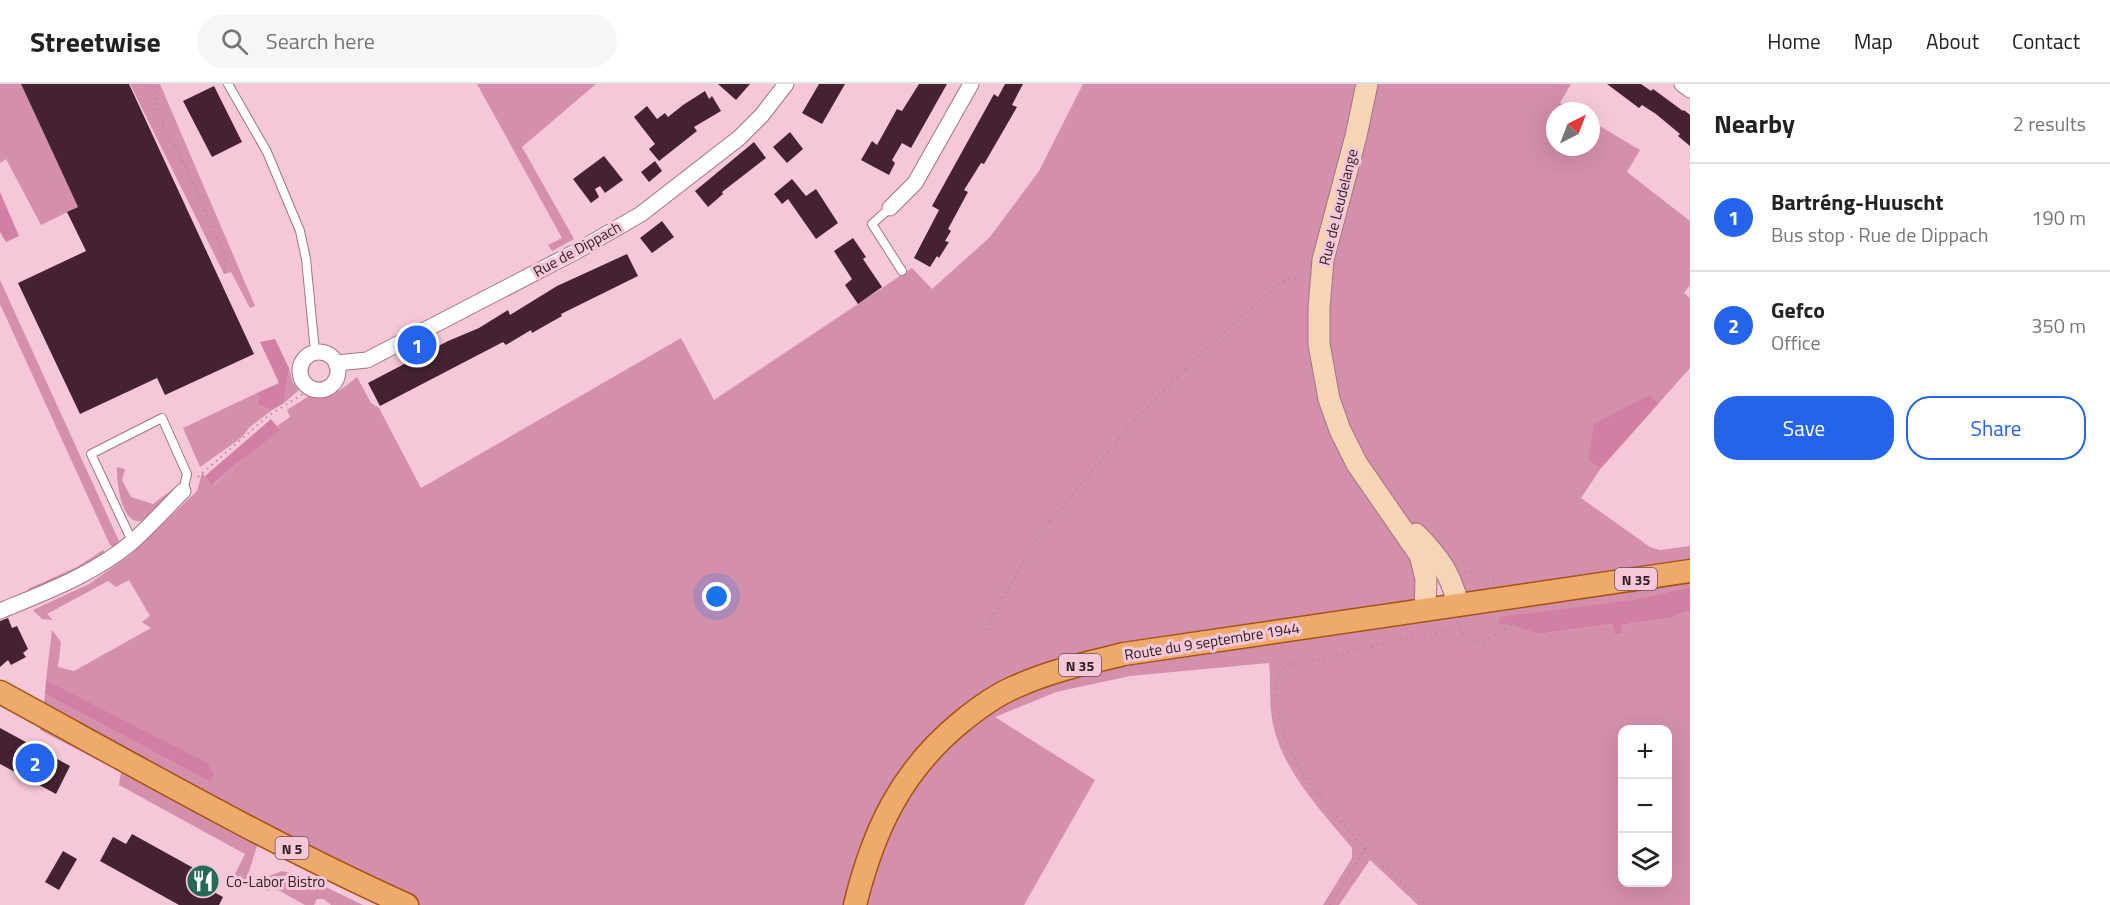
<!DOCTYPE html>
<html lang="en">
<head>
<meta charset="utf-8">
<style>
  :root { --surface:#fff; --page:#f6f6f6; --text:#222; --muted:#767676; --line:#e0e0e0; --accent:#2563eb }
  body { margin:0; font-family:"Titillium Web",sans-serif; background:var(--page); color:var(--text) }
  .controls { position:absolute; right:18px; bottom:18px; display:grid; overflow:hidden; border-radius:12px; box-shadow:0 6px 24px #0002 }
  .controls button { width:54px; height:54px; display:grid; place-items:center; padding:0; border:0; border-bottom:2px solid var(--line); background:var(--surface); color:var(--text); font:30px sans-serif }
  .compass { position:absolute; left:1546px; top:18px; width:54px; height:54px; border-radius:50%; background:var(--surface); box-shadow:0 6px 24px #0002; rotate:42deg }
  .you { position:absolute; left:717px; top:513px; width:21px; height:21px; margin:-15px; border:4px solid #fff; border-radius:50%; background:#1a73e8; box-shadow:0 0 0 9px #1a73e833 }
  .badge { display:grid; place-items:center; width:39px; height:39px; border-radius:50%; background:var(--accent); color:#fff; font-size:20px; font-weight:700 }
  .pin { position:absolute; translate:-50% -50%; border:3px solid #fff; box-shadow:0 2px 6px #0006 }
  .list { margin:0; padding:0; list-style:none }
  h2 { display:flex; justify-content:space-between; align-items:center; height:78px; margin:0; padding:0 24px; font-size:26px }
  h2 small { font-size:20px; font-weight:400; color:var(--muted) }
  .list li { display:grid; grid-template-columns:39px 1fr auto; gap:18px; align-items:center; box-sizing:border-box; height:108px; padding:0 24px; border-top:2px solid var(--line) }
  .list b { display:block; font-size:22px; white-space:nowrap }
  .list p { margin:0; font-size:20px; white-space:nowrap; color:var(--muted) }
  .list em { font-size:20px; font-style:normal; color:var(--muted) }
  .actions { display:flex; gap:12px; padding:18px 24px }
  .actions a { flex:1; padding:14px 0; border:2px solid var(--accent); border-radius:24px; text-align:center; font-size:21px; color:var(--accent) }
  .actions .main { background:var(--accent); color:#fff }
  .icon { flex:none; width:33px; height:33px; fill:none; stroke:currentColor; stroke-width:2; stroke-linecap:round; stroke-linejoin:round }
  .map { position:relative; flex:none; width:1690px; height:821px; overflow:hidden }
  header { display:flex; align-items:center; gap:36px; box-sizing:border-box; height:84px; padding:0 30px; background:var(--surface); border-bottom:2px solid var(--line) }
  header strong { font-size:28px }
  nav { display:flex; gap:33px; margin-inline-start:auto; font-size:21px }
  .search { width:420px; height:54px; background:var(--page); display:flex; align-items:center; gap:15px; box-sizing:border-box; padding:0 21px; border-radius:33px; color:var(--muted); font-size:22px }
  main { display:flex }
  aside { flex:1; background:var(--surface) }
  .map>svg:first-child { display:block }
  .green { fill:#d38fac; fill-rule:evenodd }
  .forest { fill:#d180a3 }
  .building { fill:#452232 }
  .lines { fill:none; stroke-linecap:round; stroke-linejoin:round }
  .lane-casing { stroke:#9f7586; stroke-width:10 }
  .street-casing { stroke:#9f7586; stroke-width:17 }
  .secondary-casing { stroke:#9f7586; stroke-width:23 }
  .primary-casing { stroke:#a35412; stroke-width:25 }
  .path { stroke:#b18d9b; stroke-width:2; stroke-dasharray:1.5 4.5; stroke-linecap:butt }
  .lane { stroke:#fff; stroke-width:8 }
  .street { stroke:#fff; stroke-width:15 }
  .secondary { stroke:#f6d4b5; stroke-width:21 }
  .primary { stroke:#eeaa6b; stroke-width:22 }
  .labels { text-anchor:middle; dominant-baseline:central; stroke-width:6; stroke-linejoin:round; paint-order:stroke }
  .shield { fill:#f5c7d9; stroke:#69505a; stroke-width:1.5 }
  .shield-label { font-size:14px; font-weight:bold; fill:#2d1d24 }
  .street-label { font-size:15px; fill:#2d1d24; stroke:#f5c7d9 }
  .poi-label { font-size:15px; fill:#2d1d24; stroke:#f5c7d9; text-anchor:start }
</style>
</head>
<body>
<header>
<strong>Streetwise</strong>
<div class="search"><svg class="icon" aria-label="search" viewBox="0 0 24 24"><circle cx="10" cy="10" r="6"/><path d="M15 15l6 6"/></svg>Search here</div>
<nav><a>Home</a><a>Map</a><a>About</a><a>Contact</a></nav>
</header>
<main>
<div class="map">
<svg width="1690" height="821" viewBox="0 0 1690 821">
  <rect width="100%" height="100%" fill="#f5c7d9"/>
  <g class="green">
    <polygon points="0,0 21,0 78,123 41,141 6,75 0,79"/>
    <polygon points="130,0 160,0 255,222 250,224 231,188 224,190"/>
    <polygon points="477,0 596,0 522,63 574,155 552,167 548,161 562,154"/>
    <path d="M1083 0H1571L1560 19 1573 27H1555V63H1591V37L1640 66 1627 88 1690 137V201L1684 209 1690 214V284L1601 384 1581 414 1650 463 1660 466 1690 462V503L1631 516 1499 540H1513L1538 550 1612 540 1614 550 1621 541 1670 534 1690 527V821H1418L1370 776 1339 821H1323L1352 774V764C1320 725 1281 686 1272 635 1269 617 1271 597 1269 579L1130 592 1056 608 995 633 1095 696 1024 821H407L261 749 247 794 243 798 237 797 234 792 245 770 119 701 121 688 40 646 45 610 210 698 205 678 46 596 52 546 61 558 58 583 74 587 151 544 142 538 150 532 129 496 116 503 108 497 47 530 53 536 42 535 33 526 89 500 130 471 197 407 202 389 213 402 237 379 279 345 277 342 290 333 287 326 309 312C328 319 343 304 357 293L371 319 379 324 421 404 681 254 714 316 912 184 932 205 990 153 1039 87ZM1435 470 1458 520 1425 524ZM1622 646H1668V798H1622Z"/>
    <polygon points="0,196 119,457 114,464 110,461 0,220"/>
    <polygon points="289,284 293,299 299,306 284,319"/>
    <polygon points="259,308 259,321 272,326 250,343 241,354 200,383 183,344"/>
    <path d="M117 383 125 385 122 396 131 413 153 420 177 402C173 411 165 417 158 424 155 427 152 432 148 434 122 451 116 397 117 383Z"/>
    <polygon points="103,466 106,471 29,509 28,505 77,483"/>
    <polygon points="282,787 303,792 363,821 331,821 324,815 317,815 314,821 305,821 271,802 268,807 261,804 260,800 269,792"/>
  </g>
  <g class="forest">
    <polygon points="0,108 19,152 6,158 0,148"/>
    <polygon points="275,255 289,284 284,319 272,326 259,321 259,308 279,299 260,258"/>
    <polygon points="1650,311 1658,320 1601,384 1588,376 1594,340"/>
    <polygon points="271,335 280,346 237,379 212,402 205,392"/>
    <polygon points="1690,503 1690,527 1670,534 1621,541 1622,549 1614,550 1612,540 1538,550 1513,541 1499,540 1500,533 1631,516"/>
    <polygon points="46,596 206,678 214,689 210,698 45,610"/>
  </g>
  <g class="building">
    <polygon points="21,0 129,0 254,270 165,311 157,294 80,330 18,199 86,167 67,128 78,123"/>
    <polygon points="718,0 750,0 736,16"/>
    <polygon points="819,0 845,0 822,40 802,29"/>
    <polygon points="919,0 947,0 911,64 902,59 892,76 895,79 889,91 861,76 872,57 877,61 897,25 902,27"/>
    <polygon points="1005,0 1023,0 1012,21 1017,23 984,80 981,79 964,106 968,108 948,145 951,147 945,157 949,158 939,174 937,172 930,183 914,174 939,126 932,122 994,10 998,13"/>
    <polygon points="1607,0 1641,0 1651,7 1653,5 1683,27 1684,26 1690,31 1690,62 1678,52 1680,50 1656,30 1642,21 1639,24"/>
    <polygon points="214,2 242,58 212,73 183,17"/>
    <polygon points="705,7 709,15 712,12 721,27 694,43 697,47 659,77 649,65 655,60 634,33 647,22 657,35 665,29 668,33 683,21"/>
    <polygon points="790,48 803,65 787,79 773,63"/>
    <polygon points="754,58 766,74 722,108 723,110 708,123 695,107"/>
    <polygon points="604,72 623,96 605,109 600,102 595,105 599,113 591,119 573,95"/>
    <polygon points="655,77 662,87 649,98 641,88"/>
    <polygon points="792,95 806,112 816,105 838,139 816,155 788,115 782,120 774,110"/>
    <polygon points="662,137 674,153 652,169 640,154"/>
    <polygon points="853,154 866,173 863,175 882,203 858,220 845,201 852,195 834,167"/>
    <polygon points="627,170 638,192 561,230 562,232 532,249 531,246 506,261 503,258 380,322 368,299 448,257 479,244 508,226 510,231 557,202"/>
    <polygon points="8,534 12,544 17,542 28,565 23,569 26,573 11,581 8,576 0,583 0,537"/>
    <polygon points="0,644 70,682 56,710 0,680"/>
    <polygon points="132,750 217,797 212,807 223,813 219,821 179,821 100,777 113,753 126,760"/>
    <polygon points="63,767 77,775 59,806 45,798"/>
  </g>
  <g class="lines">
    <g class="lane-casing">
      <g id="lane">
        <polyline points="228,0 267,68 300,147 306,175 315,268"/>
        <polyline points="890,124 872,140 902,187"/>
        <polyline points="132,457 91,370 162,334 187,390 183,407"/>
      </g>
    </g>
    <g class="street-casing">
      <g id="street">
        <polyline points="1682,0 1690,6"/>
        <polyline points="890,124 915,99 971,0"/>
        <circle cx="319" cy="287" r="19"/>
        <polyline points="336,279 367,276 577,167 641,130 739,54 762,31 786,0"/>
        <path d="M0 527C46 508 92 491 131 459 149 443 166 424 183 407"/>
      </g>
    </g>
    <g class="secondary-casing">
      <g id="secondary">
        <polyline points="1367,0 1356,52 1323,176 1319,224 1319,260 1329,315 1340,346 1357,380 1420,471 1426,495 1425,525"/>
        <path d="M1416 450C1439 474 1450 488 1458 520"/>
      </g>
    </g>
    <g class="primary-casing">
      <g id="primary">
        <path d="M0 608C134 681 269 759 407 821"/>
        <path d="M855 821C873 747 901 687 961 638 977 625 996 611 1015 603 1050 587 1087 579 1124 570L1690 487"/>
      </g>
    </g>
    <g class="path">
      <polyline points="147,0 155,6 158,11 156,22 163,38 163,48 167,56 176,62 225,171 224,190"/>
      <polyline points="198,393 268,332 311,305"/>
      <polyline points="1465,486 1496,497"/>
      <polyline points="1630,512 1633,524"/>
      <path d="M1458 538C1458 547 1465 555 1475 557 1491 560 1502 542 1517 540 1575 531 1634 528 1690 510"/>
      <polyline points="985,546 1031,464 1045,443 1137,334 1197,273 1281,198 1294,194 1304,195"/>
      <polyline points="1365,765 1426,821"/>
      <path d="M1330 821 1365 765C1326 719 1281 677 1277 613 1276 599 1276 589 1288 581L1458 544"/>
    </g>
    <use href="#lane" class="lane"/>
    <use href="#street" class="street"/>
    <use href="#secondary" class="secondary"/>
    <use href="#primary" class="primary"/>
  </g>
  <defs>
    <g id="restaurant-disc" transform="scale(1.725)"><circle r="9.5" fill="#276856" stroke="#f5c7d9"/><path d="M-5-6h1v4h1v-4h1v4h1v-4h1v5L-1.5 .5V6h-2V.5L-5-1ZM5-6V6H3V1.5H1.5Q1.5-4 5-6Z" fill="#fff"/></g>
  </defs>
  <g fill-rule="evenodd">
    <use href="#restaurant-disc" x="203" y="797"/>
  </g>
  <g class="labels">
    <g class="shield">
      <rect x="1615" y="484" width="42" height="22" rx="4.5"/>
      <rect x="1059" y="570" width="42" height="22" rx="4.5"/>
      <rect x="275.5" y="753" width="33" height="22" rx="4.5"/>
    </g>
    <g class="shield-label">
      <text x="1636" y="495">N 35</text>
      <text x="1080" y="581">N 35</text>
      <text x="292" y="764">N 5</text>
    </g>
    <g class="street-label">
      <text transform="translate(1338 123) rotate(-76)">Rue de Leudelange</text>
      <text transform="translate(577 165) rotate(-29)">Rue de Dippach</text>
      <text transform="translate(1212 557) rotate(-9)">Route du 9 septembre 1944</text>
    </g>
    <g class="poi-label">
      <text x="226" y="797">Co-Labor Bistro</text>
    </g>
  </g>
</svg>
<div class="controls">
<button>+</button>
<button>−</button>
<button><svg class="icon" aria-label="layers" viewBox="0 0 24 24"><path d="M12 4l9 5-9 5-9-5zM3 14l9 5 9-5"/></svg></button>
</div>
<svg class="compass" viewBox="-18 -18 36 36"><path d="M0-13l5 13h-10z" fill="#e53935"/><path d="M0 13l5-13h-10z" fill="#767676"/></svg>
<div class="you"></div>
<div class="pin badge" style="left:417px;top:261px">1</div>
<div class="pin badge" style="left:35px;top:679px">2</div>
</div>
<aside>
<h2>Nearby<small>2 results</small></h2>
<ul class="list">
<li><span class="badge">1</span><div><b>Bartréng-Huuscht</b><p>Bus stop · Rue de Dippach</p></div><em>190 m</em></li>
<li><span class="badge">2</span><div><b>Gefco</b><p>Office</p></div><em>350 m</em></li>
</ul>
<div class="actions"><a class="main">Save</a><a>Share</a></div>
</aside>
</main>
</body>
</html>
